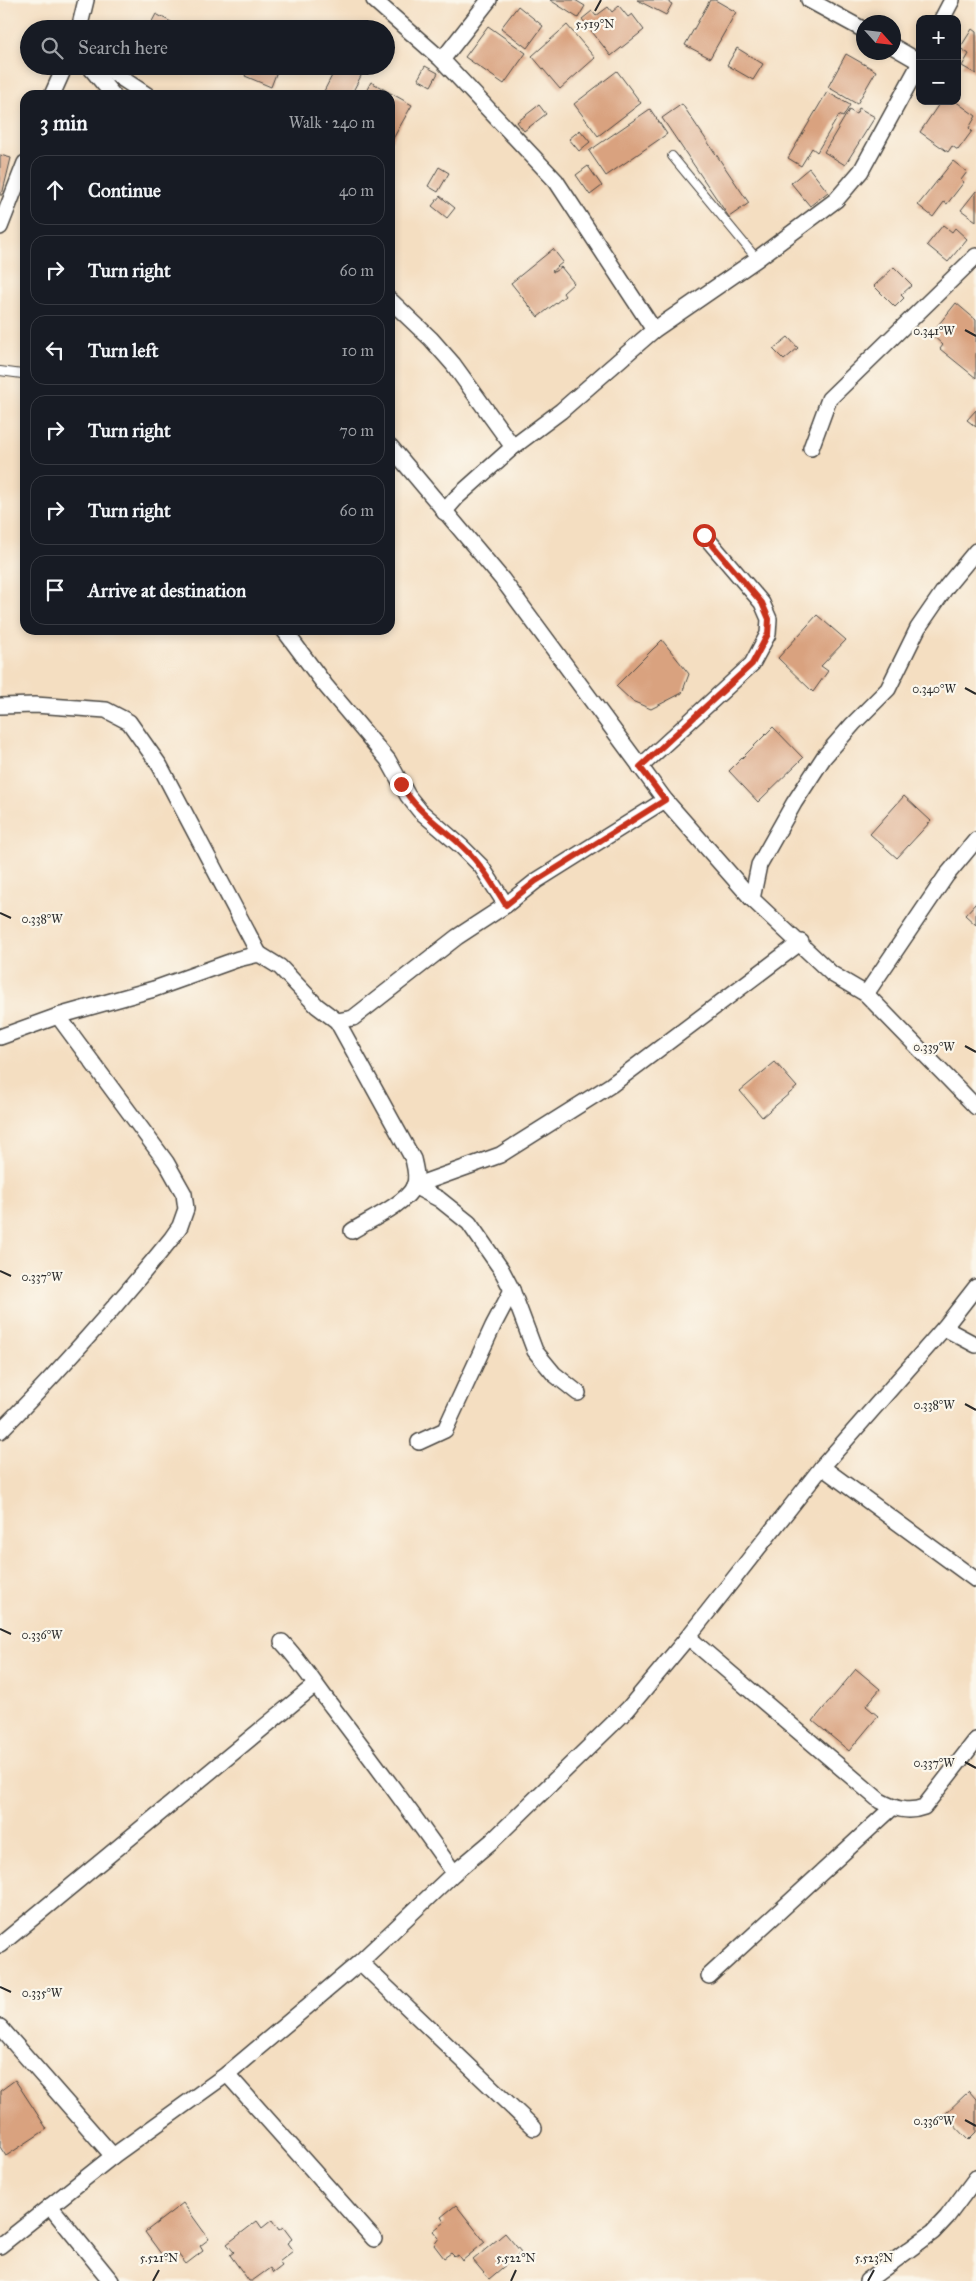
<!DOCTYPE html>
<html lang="en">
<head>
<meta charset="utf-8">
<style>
  :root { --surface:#171b24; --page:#242831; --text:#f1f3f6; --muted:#9ea1a6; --line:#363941 }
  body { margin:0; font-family:"IM FELL Great Primer",serif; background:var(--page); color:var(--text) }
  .controls { position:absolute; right:15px; top:15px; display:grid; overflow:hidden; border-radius:10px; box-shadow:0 2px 8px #0003 }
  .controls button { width:45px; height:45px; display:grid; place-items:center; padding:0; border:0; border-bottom:1px solid var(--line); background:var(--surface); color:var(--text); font:25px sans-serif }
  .compass { position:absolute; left:856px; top:15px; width:45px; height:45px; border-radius:50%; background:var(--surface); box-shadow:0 2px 8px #0003; rotate:117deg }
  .stop { position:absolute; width:15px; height:15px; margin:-11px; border:4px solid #c8321e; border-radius:50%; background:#fff }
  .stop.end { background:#c8321e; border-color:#fff; box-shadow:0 1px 5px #0008 }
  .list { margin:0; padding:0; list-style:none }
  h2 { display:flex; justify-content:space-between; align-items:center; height:65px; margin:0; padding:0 20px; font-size:21px }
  h2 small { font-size:16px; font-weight:400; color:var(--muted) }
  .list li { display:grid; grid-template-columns:32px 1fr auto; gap:15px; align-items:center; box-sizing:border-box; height:70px; margin:0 10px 10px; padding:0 10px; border:1px solid var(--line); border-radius:15px }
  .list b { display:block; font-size:19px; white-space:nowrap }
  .list em { font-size:16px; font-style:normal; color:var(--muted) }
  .icon { flex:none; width:28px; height:28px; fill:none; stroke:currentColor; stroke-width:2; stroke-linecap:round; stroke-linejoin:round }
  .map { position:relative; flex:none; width:976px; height:2281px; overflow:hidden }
  .search { position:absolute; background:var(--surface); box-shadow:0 2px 8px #0003; left:20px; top:20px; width:375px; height:55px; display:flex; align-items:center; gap:12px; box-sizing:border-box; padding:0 18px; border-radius:28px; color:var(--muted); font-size:19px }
  .panel { position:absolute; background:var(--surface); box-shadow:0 2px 8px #0003; left:20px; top:90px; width:375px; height:545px; border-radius:15px }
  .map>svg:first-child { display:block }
  .building { fill:#d9a27f }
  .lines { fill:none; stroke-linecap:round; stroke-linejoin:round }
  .lane-casing { stroke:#494642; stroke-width:10 }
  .street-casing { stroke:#494642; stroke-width:18 }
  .lane { stroke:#fff; stroke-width:8 }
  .street { stroke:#fff; stroke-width:15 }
  .route { stroke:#c8321e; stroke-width:6 }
  .ticks { fill:none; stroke:#2b2b2b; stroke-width:2 }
  .ticks-label { font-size:12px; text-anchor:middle; fill:#2b2b2b; stroke:#fbf7ec; stroke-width:4.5; stroke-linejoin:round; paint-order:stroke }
</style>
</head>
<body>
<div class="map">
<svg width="976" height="2281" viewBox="0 0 976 2281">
  <rect width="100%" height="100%" fill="#fbf7ec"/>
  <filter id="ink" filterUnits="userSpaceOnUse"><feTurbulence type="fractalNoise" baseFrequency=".02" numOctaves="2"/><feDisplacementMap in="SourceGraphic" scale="10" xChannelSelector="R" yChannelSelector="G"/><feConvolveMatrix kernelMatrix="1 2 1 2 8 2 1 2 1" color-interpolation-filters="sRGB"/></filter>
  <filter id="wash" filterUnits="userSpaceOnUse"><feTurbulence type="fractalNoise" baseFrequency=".0096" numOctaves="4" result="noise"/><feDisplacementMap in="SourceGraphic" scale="20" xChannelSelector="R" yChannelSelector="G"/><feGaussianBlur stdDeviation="1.12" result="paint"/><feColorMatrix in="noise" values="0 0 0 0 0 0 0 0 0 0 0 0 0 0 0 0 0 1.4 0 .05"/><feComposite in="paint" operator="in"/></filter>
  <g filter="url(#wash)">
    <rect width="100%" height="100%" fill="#f4dec1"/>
    <g id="blocks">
      <g class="building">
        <polygon points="550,0 575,0 585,6 578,18"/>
        <polygon points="637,0 665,0 672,4 666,15"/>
        <polygon points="710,0 715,0 736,12 710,58 685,45"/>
        <polygon points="518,6 543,26 527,48 501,28"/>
        <polygon points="619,6 628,17 632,14 644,30 611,56 582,19 592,11 596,16 608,7 612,12"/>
        <polygon points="156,14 184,29 148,29"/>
        <polygon points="567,25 595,58 560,89 532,56"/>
        <polygon points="488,26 526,53 504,84 465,57"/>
        <polygon points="972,29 976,32 976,74 962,66 969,54 960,48"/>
        <polygon points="737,48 763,64 753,80 727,65"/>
        <polygon points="846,54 876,71 857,104 828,87"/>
        <polygon points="249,66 279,66 271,87 245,76"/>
        <polygon points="337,66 352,66 363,72 351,95 322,95"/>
        <polygon points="425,66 438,73 431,86 418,79"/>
        <polygon points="617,71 641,103 598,136 574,104"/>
        <polygon points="371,82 412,105 390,144 390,95 364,95"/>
        <polygon points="827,92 850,105 843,117 839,115 817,152 812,148 801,166 788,158"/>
        <polygon points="941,101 955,101 976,116 969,128 972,131 958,150 952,146 948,152 920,132"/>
        <polygon points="682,104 749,203 729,217 662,118"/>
        <polygon points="539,105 546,114 524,131 517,122"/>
        <polygon points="859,108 875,117 845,165 824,152 849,110 856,114"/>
        <polygon points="650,109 667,134 606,176 589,151"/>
        <polygon points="580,130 590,142 579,151 569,139"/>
        <polygon points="0,155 11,158 2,195 0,195"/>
        <polygon points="953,161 967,172 961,180 964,182 947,204 944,202 933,217 918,205"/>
        <polygon points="588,166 602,186 590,195 576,175"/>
        <polygon points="439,167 449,173 438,192 428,186"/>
        <polygon points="809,168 828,192 810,206 791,183"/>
        <polygon points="976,191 976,221 961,210"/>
        <polygon points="440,196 455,208 447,218 432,206"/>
        <polygon points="943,225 952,232 955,228 967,239 948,262 927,245"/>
        <polygon points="553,249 563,262 552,271 554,272 561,267 574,283 563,293 565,296 538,317 511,283"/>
        <polygon points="894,267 912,285 901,295 904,298 895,307 874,286"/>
        <polygon points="956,303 976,320 976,378 940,349 943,345 931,334"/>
        <polygon points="788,337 798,348 784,360 773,349"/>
        <polygon points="976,410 976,427 967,420"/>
        <polygon points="817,615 846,640 821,666 828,671 813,692 778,658"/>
        <polygon points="662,640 689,674 682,693 651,709 632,701 616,686"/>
        <polygon points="773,727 803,758 758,802 729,771"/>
        <polygon points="904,796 931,821 897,858 870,834"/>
        <polygon points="976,903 976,925 965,915"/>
        <polygon points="775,1062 797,1087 762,1117 740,1091"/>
        <polygon points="856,1669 880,1689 866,1706 878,1716 849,1751 813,1721"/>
        <polygon points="15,2080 47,2129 6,2156 0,2147 0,2091"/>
        <polygon points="969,2091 976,2099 976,2132 968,2140 944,2115"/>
        <polygon points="183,2203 209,2239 200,2246 203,2251 186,2264 178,2254 167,2262 145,2232"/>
        <polygon points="456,2205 485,2242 462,2261 458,2255 455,2257 451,2253 444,2258 434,2245 439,2238 433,2231 444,2222 441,2217"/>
        <polygon points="272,2220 279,2230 283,2227 292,2239 287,2243 293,2251 279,2262 282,2266 273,2273 270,2268 252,2281 249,2281 230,2255 234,2252 227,2244 257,2221 262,2228"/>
        <polygon points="505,2233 521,2252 489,2279 473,2260"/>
      </g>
    </g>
  </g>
  <g filter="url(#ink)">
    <use href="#blocks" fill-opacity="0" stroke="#494642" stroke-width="1"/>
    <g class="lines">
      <g class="lane-casing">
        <g id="lane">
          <polyline points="672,156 757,259"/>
          <polyline points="0,371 22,374 25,372"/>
        </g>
      </g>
      <g class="street-casing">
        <g id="street">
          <polyline points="374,0 442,60 556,181 654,330"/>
          <polyline points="809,0 864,30"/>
          <polyline points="942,19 952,0"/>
          <polyline points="79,29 86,0"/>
          <polyline points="894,47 920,62"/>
          <polyline points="442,60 489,0"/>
          <polyline points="89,66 113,95"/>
          <polyline points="103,66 147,95"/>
          <polyline points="52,95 65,66"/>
          <polyline points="0,227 25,163"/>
          <polyline points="390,300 431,339 453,364 513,447"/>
          <polyline points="390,446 502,579 665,800 752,899"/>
          <polyline points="811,448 829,399 976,256"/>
          <polyline points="444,512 457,497 513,447 561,411 654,330 757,259 836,200 861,171 920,63"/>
          <polyline points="976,551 947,586 918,628 888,689 853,724 824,757 794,803 759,865 752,899 832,974 866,994 976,1107"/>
          <polyline points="284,630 325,685 388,760 408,796 420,811 462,847 481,866 506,905"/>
          <polyline points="0,706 35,705 106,710 129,722 160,766 259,954"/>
          <polyline points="640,767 752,664 768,634 769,619 762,603 704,535"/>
          <polyline points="866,994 946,876 976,840"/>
          <path d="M337 1021 413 1159C415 1168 418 1178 414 1186 407 1203 368 1221 352 1231"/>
          <polyline points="0,1037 58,1016 154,989 238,959 259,954 280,967 317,1006 337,1021 353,1018 457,937 506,905 536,881 665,800"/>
          <polyline points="414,1186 500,1155 611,1085 801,942"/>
          <polyline points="414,1186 439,1199 469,1223 501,1269 512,1290 535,1351 554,1374 578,1393"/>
          <polyline points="944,1328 976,1345"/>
          <path d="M0 1431C61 1370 117 1305 171 1239L180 1226 186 1209 184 1194 166 1162 58 1016"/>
          <polyline points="419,1442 445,1430 493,1326 512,1290"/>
          <polyline points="822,1467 976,1580"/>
          <path d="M688 1637 880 1801C895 1809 908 1813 924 1807L976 1740"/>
          <path d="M282 1642C301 1662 316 1686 333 1708 374 1762 415 1817 454 1873"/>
          <polyline points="0,1945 315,1685"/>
          <polyline points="360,1962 534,2128"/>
          <polyline points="709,1976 892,1808"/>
          <polyline points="0,2027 113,2156"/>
          <polyline points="227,2074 374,2239"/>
          <polyline points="50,2206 111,2281"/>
          <polyline points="0,2246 113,2156 227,2074 360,1962 454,1873 492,1841 628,1709 688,1637 822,1467 944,1328 976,1287"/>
          <polyline points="867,2281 933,2232 947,2217 976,2178"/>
        </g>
      </g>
      <use href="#lane" class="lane"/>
      <use href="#street" class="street"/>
    </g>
  </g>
  <g class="lines" filter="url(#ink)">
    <path class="route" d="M401 784C416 812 441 826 463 847 481 864 493 884 506 905L536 881 665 800 640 767 752 664 768 634 769 619 762 603 704 535"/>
  </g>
  <path class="ticks" d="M595 11 601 0M965 330 976 336M965 688 976 694M0 913 11 918M965 1046 976 1052M0 1271 11 1276M965 1404 976 1410M0 1629 11 1634M965 1762 976 1768M0 1987 11 1992M965 2120 976 2126M153 2281 159 2270M511 2281 516 2270M868 2281 874 2270"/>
  <g class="ticks-label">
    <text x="595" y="28">5.519°N</text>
    <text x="934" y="335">0.341°W</text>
    <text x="934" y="693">0.340°W</text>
    <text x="42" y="923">0.338°W</text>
    <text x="934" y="1051">0.339°W</text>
    <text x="42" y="1281">0.337°W</text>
    <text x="934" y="1409">0.338°W</text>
    <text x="42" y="1639">0.336°W</text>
    <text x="934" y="1767">0.337°W</text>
    <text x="42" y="1997">0.335°W</text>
    <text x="934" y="2125">0.336°W</text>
    <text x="159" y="2262">5.521°N</text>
    <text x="516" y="2262">5.522°N</text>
    <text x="874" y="2262">5.523°N</text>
  </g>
</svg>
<div class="controls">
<button>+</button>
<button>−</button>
</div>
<svg class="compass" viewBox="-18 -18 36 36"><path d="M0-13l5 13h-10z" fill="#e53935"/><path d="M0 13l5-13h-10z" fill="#9ea1a6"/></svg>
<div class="stop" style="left:704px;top:535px"></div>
<div class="stop end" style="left:401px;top:784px"></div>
<div class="search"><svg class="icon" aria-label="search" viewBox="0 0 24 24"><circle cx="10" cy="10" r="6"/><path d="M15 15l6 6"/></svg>Search here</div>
<section class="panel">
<h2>3 min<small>Walk · 240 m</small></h2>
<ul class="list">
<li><svg class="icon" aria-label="ahead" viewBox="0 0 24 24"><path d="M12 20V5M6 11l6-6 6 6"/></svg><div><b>Continue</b></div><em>40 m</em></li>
<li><svg class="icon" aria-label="right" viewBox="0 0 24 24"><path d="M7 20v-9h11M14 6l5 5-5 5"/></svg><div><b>Turn right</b></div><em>60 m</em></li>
<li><svg class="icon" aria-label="left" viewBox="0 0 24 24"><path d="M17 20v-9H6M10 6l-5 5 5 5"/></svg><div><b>Turn left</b></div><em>10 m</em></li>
<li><svg class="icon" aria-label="right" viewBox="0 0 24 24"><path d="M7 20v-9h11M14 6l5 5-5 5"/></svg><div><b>Turn right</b></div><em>70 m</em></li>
<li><svg class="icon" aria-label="right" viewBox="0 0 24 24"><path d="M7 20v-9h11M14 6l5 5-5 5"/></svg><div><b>Turn right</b></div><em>60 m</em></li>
<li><svg class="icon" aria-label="arrive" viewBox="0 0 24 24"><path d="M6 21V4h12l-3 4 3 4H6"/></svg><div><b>Arrive at destination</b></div></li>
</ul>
</section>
</div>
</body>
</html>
